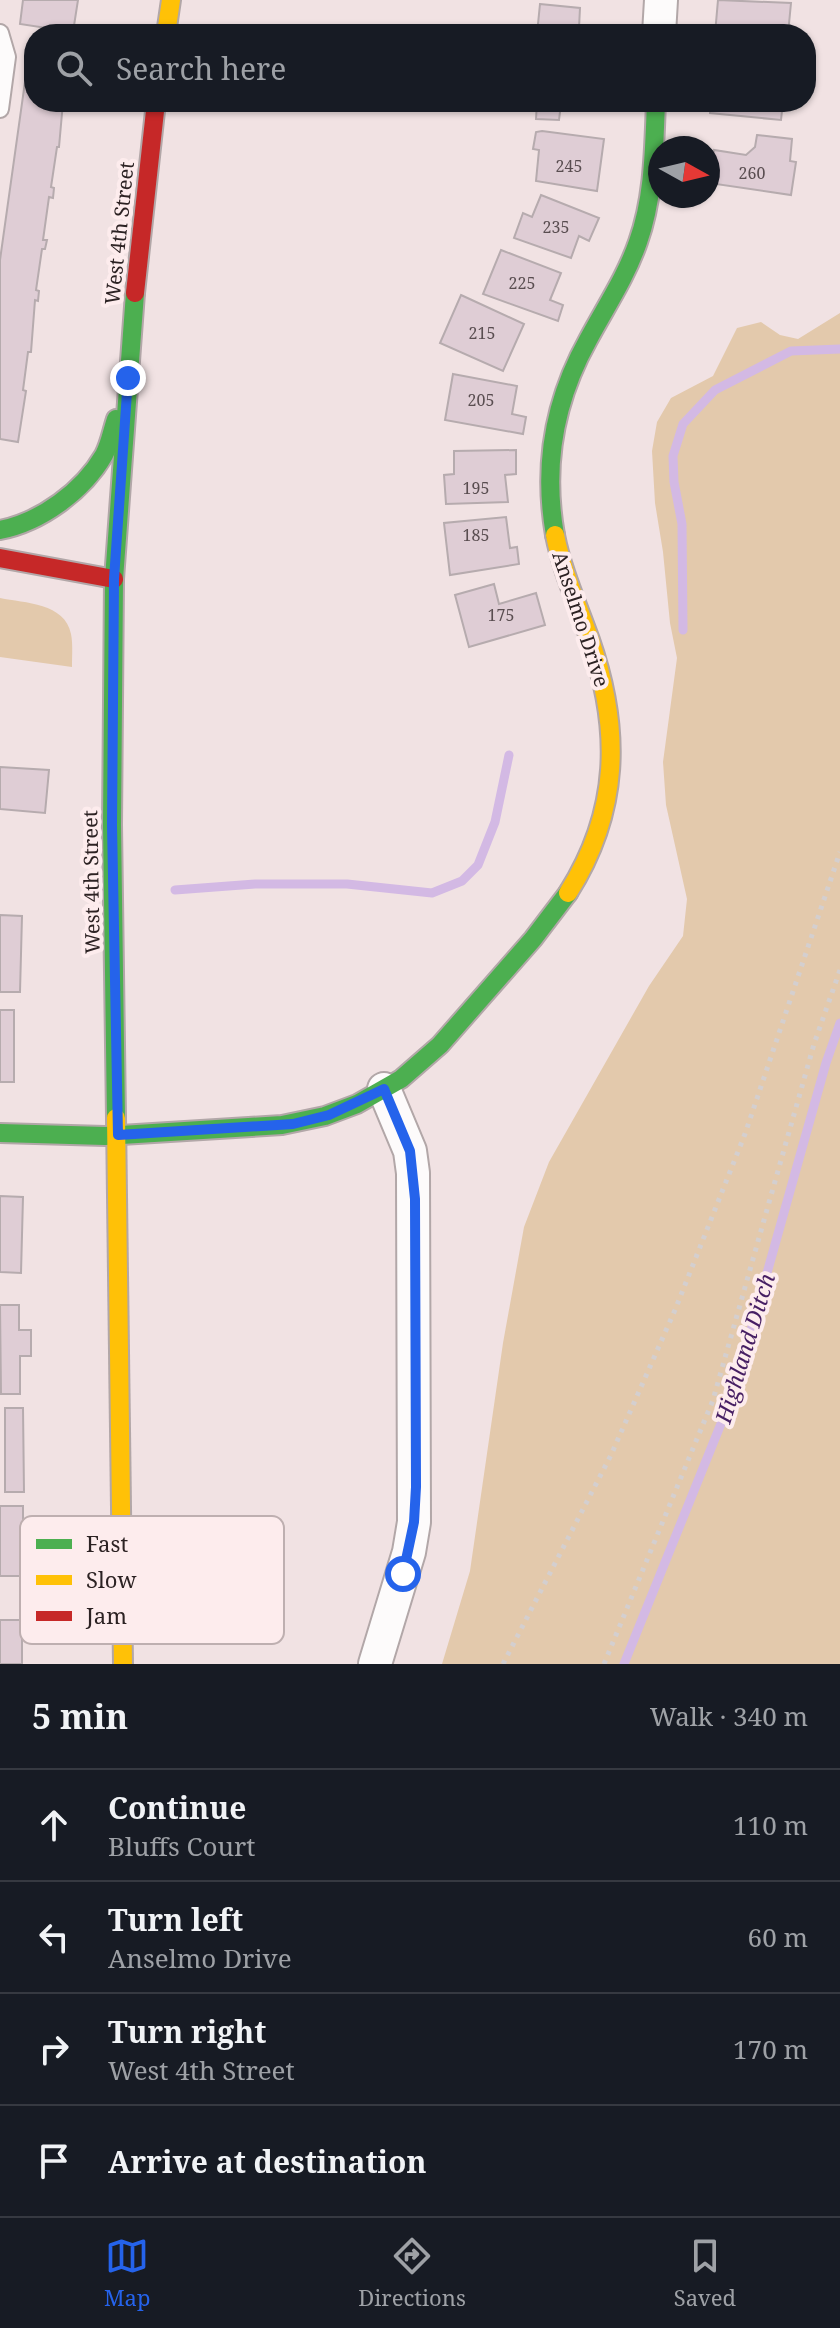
<!DOCTYPE html>
<html lang="en">
<head>
<meta charset="utf-8">
<style>
  :root { --surface:#171b24; --page:#242831; --text:#f1f3f6; --muted:#9ea1a6; --line:#363941; --accent:#2563eb }
  body { margin:0; font-family:"Noto Serif",serif; background:var(--page); color:var(--text) }
  .compass { position:absolute; left:648px; top:136px; width:72px; height:72px; border-radius:50%; background:var(--surface); box-shadow:0 2px 6px #0004; rotate:98deg }
  .stop { position:absolute; width:24px; height:24px; margin:-18px; border:6px solid #2563eb; border-radius:50%; background:#fff }
  .stop.end { background:#2563eb; border-color:#fff; box-shadow:0 2px 8px #0008 }
  .list { margin:0; padding:0; list-style:none }
  h2 { display:flex; justify-content:space-between; align-items:center; height:104px; margin:0; padding:0 32px; font-size:34px }
  h2 small { font-size:26px; font-weight:400; color:var(--muted) }
  .list li { display:grid; grid-template-columns:52px 1fr auto; gap:24px; align-items:center; box-sizing:border-box; height:112px; padding:0 32px; border-top:2px solid var(--line) }
  .list b { display:block; font-size:30px; white-space:nowrap }
  .list p { margin:0; font-size:26px; white-space:nowrap; color:var(--muted) }
  .list em { font-size:26px; font-style:normal; color:var(--muted) }
  .icon { flex:none; width:44px; height:44px; fill:none; stroke:currentColor; stroke-width:2; stroke-linecap:round; stroke-linejoin:round }
  .map { position:relative; flex:none; width:840px; height:1664px; overflow:hidden }
  .search { position:absolute; background:var(--surface); box-shadow:0 2px 6px #0004; left:24px; right:24px; top:24px; height:88px; display:flex; align-items:center; gap:20px; box-sizing:border-box; padding:0 28px; border-radius:32px; color:var(--muted); font-size:30px }
  .sheet { height:552px; background:var(--surface) }
  nav { display:flex; justify-content:space-around; align-items:center; box-sizing:border-box; height:112px; border-top:2px solid var(--line); background:var(--surface); font-size:22px; color:var(--muted) }
  nav a { display:grid; justify-items:center; gap:4px }
  nav .on { color:var(--accent) }
  .map>svg:first-child { display:block }
  .green { fill:#e3c9ac }
  .lines { fill:none; stroke-linecap:round; stroke-linejoin:round }
  .stream { stroke:#d3b9e4; stroke-width:9 }
  .building { fill:#dfcdd5; stroke:#b6abae; stroke-width:2 }
  .lane-casing { stroke:#b2a7a8; stroke-width:20 }
  .street-casing { stroke:#b2a7a8; stroke-width:36 }
  .fast-casing { stroke:#b2a7a8; stroke-width:22 }
  .slow-casing { stroke:#b2a7a8; stroke-width:22 }
  .jam-casing { stroke:#b2a7a8; stroke-width:22 }
  .path { stroke:#d4cfcf; stroke-width:5; stroke-dasharray:4 6; stroke-linecap:butt }
  .lane { stroke:#fdfbfb; stroke-width:16 }
  .street { stroke:#fdfbfb; stroke-width:32 }
  .fast { stroke:#4caf50; stroke-width:18 }
  .slow { stroke:#ffc107; stroke-width:18 }
  .jam { stroke:#c62828; stroke-width:18 }
  .route { stroke:#2563eb; stroke-width:10 }
  .labels { text-anchor:middle; dominant-baseline:central; stroke-width:8; stroke-linejoin:round; paint-order:stroke }
  .number-label { font-size:16px; fill:#594d50 }
  .street-label { font-size:20px; fill:#2c2223; stroke:#fdeced }
  .water-label { font-size:22px; font-style:italic; fill:#461e63; stroke:#fdeced }
  .key { fill:#fdeced; stroke:#beafb0; stroke-width:2 }
  .key-label { font-size:22px; fill:#2c2223 }
</style>
</head>
<body>
<div class="map">
<svg width="840" height="1664" viewBox="0 0 840 1664">
  <rect width="100%" height="100%" fill="#f1e2e3"/>
  <g class="green">
    <polygon points="840,313 840,1664 442,1664 470,1571 503,1343 524,1227 549,1162 649,986 683,936 687,899 666,805 663,762 677,658 670,623 663,552 655,503 652,451 657,422 671,398 713,376 737,328 761,322 780,335 798,339"/>
    <path d="M0 598C25 603 65 603 71 634 73 644 72 656 72 667L0 657Z"/>
  </g>
  <g class="lines">
    <g class="stream">
      <polyline points="683,630 682,524 674,482 673,456 683,424 715,390 791,351 840,349"/>
      <polyline points="175,890 255,884 347,884 432,893 462,881 478,865 495,822 509,755"/>
      <polyline points="624,1664 733,1394 826,1063 840,1023"/>
    </g>
  </g>
  <g class="building">
    <polygon points="23,0 78,0 73,32 20,24"/>
    <polygon points="718,0 791,3 788,34 715,34"/>
    <polygon points="540,4 580,8 579,28 619,29 619,34 537,34"/>
    <polygon points="31,39 34,40 34,102 63,102 59,147 57,147 51,187 54,188 53,198 49,197 43,240 47,240 45,249 42,249 36,290 39,291 38,301 35,300 31,352 28,352 23,390 26,391 18,442 0,439 0,260"/>
    <polygon points="537,102 565,102 561,104 559,120 536,119"/>
    <polygon points="711,102 783,102 781,120 710,113"/>
    <polygon points="542,131 604,139 597,191 536,181 539,150 533,149 536,132"/>
    <polygon points="757,135 792,139 790,161 796,162 791,195 709,183 714,150 746,155 755,147"/>
    <polygon points="541,195 599,218 589,241 579,236 571,258 514,238 523,213 532,217"/>
    <polygon points="501,250 561,273 550,300 563,305 558,321 483,294"/>
    <polygon points="461,295 524,324 503,371 440,343"/>
    <polygon points="453,374 517,386 512,414 526,417 523,434 445,420"/>
    <polygon points="516,450 516,474 505,475 508,502 446,504 444,475 454,474 454,451"/>
    <polygon points="506,517 510,548 517,547 519,564 450,575 444,523"/>
    <polygon points="494,584 499,604 536,593 545,625 469,647 455,595"/>
    <polygon points="0,767 49,770 45,813 0,809"/>
    <polygon points="0,915 22,916 20,992 0,992"/>
    <rect x="0" y="1010" width="14" height="72"/>
    <polygon points="0,1196 23,1197 21,1273 0,1272"/>
    <polygon points="0,1305 19,1305 19,1330 31,1330 31,1356 20,1356 20,1394 1,1394"/>
    <polygon points="5,1408 23,1408 24,1492 5,1492"/>
    <rect x="0" y="1506" width="23" height="70"/>
    <rect x="0" y="1620" width="22" height="44"/>
  </g>
  <g class="lines">
    <g class="lane-casing">
      <polyline id="lane" points="0,33 7,57 0,109"/>
    </g>
    <g class="street-casing">
      <g id="street">
        <polyline points="659,34 661,0"/>
        <polyline points="375,1664 409,1552 414,1522 413,1173 410,1151 384,1089"/>
      </g>
    </g>
    <g class="fast-casing">
      <g id="fast">
        <path d="M0 530C41 522 83 491 104 455 110 444 112 431 116 419"/>
        <path d="M555 535C543 467 554 401 588 340 605 308 626 277 638 242 654 197 654 149 656 102"/>
        <polyline points="116,1118 112,825 114,579 135,293"/>
        <polyline points="0,1133 105,1136 282,1125 325,1116 357,1104 401,1079 440,1045 533,939 568,893"/>
      </g>
    </g>
    <g class="slow-casing">
      <g id="slow">
        <polyline points="166,34 171,0"/>
        <path d="M555 535C562 571 578 606 590 640 621 729 620 811 568 893"/>
        <polyline points="116,1118 123,1664"/>
      </g>
    </g>
    <g class="jam-casing">
      <g id="jam">
        <polyline points="135,293 156,102"/>
        <polyline points="0,558 114,579"/>
      </g>
    </g>
    <g class="path">
      <polyline points="503,1664 611,1455 675,1310 745,1134 840,852"/>
      <polyline points="604,1664 713,1400 814,1044 840,970"/>
    </g>
    <use href="#lane" class="lane"/>
    <use href="#street" class="street"/>
    <use href="#fast" class="fast"/>
    <use href="#slow" class="slow"/>
    <use href="#jam" class="jam"/>
  </g>
  <g class="lines">
    <polyline class="route" points="128,378 114,579 112,825 118,1135 293,1124 329,1115 384,1089 410,1151 415,1199 416,1487 414,1522 403,1574"/>
  </g>
  <g class="labels">
    <g class="number-label">
      <text x="569" y="166">245</text>
      <text x="752" y="173">260</text>
      <text x="556" y="227">235</text>
      <text x="522" y="283">225</text>
      <text x="482" y="333">215</text>
      <text x="481" y="400">205</text>
      <text x="476" y="488">195</text>
      <text x="476" y="535">185</text>
      <text x="501" y="615">175</text>
    </g>
    <g class="street-label">
      <text transform="translate(119 233) rotate(-84)">West 4th Street</text>
      <text transform="translate(581 619) rotate(72)">Anselmo Drive</text>
      <text transform="translate(91 882) rotate(-91)">West 4th Street</text>
    </g>
    <g class="water-label">
      <text transform="translate(744 1348) rotate(-73)">Highland Ditch</text>
    </g>
  </g>
  <rect x="20" y="1516" width="264" height="128" rx="12" class="key"/>
  <rect x="36" y="1539" width="36" height="10" fill="#4caf50"/>
  <rect x="36" y="1575" width="36" height="10" fill="#ffc107"/>
  <rect x="36" y="1611" width="36" height="10" fill="#c62828"/>
  <g class="key-label">
    <text x="86" y="1552">Fast</text>
    <text x="86" y="1588">Slow</text>
    <text x="86" y="1624">Jam</text>
  </g>
</svg>
<svg class="compass" viewBox="-18 -18 36 36"><path d="M0-13l5 13h-10z" fill="#e53935"/><path d="M0 13l5-13h-10z" fill="#9ea1a6"/></svg>
<div class="stop" style="left:403px;top:1574px"></div>
<div class="stop end" style="left:128px;top:378px"></div>
<div class="search"><svg class="icon" aria-label="search" viewBox="0 0 24 24"><circle cx="10" cy="10" r="6"/><path d="M15 15l6 6"/></svg>Search here</div>
</div>
<section class="sheet">
<h2>5 min<small>Walk · 340 m</small></h2>
<ul class="list">
<li><svg class="icon" aria-label="ahead" viewBox="0 0 24 24"><path d="M12 20V5M6 11l6-6 6 6"/></svg><div><b>Continue</b><p>Bluffs Court</p></div><em>110 m</em></li>
<li><svg class="icon" aria-label="left" viewBox="0 0 24 24"><path d="M17 20v-9H6M10 6l-5 5 5 5"/></svg><div><b>Turn left</b><p>Anselmo Drive</p></div><em>60 m</em></li>
<li><svg class="icon" aria-label="right" viewBox="0 0 24 24"><path d="M7 20v-9h11M14 6l5 5-5 5"/></svg><div><b>Turn right</b><p>West 4th Street</p></div><em>170 m</em></li>
<li><svg class="icon" aria-label="arrive" viewBox="0 0 24 24"><path d="M6 21V4h12l-3 4 3 4H6"/></svg><div><b>Arrive at destination</b></div></li>
</ul>
</section>
<nav>
<a class="on"><svg class="icon" aria-label="map" viewBox="0 0 24 24"><path d="M3 6l6-2 6 2 6-2v14l-6 2-6-2-6 2zM9 4v14M15 6v14"/></svg>Map</a>
<a><svg class="icon" aria-label="directions" viewBox="0 0 24 24"><path d="M12 3l9 9-9 9-9-9zM9 14v-3h6M13 9l2 2-2 2"/></svg>Directions</a>
<a><svg class="icon" aria-label="saved" viewBox="0 0 24 24"><path d="M7 4h10v16l-5-4-5 4z"/></svg>Saved</a>
</nav>
</body>
</html>
